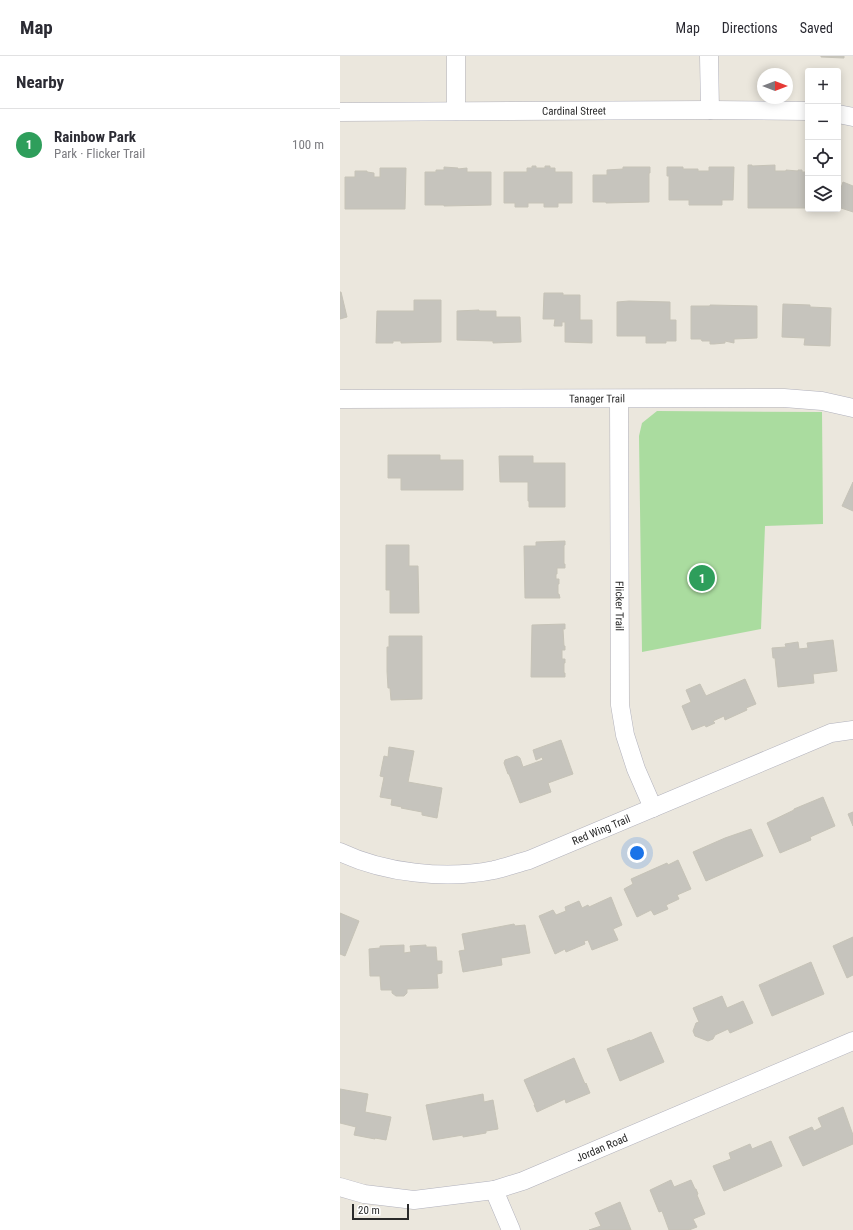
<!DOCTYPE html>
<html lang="en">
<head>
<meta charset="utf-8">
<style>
  :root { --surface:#fff; --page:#f7f7f7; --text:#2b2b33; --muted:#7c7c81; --line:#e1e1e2; --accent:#4c51e9 }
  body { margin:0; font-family:"Roboto Condensed",sans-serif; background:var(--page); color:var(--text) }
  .controls { position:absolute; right:12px; top:12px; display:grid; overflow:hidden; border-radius:4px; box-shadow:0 2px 10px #0003 }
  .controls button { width:36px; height:36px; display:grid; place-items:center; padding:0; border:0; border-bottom:1px solid var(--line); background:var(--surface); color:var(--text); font:20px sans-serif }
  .compass { position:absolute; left:417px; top:12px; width:36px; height:36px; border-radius:50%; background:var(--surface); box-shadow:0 2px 10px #0003; rotate:90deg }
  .scale { position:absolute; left:12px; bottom:10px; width:57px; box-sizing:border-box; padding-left:4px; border:2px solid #2a2a2a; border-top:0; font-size:11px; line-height:14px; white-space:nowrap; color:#2a2a2a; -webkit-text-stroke:3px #fff; paint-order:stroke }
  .you { position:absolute; left:297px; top:797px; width:14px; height:14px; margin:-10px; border:3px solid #fff; border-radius:50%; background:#1a73e8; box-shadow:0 0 0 6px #1a73e833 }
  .badge { display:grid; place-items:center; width:26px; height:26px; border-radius:50%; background:var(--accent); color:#fff; font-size:13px; font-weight:700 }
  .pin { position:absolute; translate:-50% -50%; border:2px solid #fff; box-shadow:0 1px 4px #0006 }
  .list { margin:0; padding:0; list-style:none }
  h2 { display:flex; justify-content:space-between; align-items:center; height:52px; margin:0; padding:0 16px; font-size:17px }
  h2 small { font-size:13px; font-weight:400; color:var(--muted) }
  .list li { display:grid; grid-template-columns:26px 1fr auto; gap:12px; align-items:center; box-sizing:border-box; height:72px; padding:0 16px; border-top:1px solid var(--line) }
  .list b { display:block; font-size:15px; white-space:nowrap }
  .list p { margin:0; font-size:13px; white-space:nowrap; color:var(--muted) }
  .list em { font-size:13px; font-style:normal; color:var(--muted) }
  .icon { flex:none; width:22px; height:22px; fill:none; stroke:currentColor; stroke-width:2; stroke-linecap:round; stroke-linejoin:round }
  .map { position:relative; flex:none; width:513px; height:1174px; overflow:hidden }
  header { display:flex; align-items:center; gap:24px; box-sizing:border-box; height:56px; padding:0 20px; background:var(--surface); border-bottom:1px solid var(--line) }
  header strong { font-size:19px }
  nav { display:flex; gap:22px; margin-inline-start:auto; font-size:14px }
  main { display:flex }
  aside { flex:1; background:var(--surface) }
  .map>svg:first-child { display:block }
  .green { fill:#aadc9f }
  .building { fill:#c6c4bd; stroke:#c6c3b7 }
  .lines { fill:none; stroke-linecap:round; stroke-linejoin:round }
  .minor-casing { stroke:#b1b1bc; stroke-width:19 }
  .minor { stroke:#fff; stroke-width:18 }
  .labels { text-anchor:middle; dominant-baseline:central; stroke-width:4; stroke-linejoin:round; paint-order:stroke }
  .street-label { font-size:11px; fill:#2a2a2a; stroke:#fff }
</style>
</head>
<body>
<header>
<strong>Map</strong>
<nav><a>Map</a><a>Directions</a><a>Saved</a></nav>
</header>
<main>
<aside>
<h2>Nearby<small></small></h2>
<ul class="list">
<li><span class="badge" style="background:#2e9e5b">1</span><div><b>Rainbow Park</b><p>Park · Flicker Trail</p></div><em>100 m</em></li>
</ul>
</aside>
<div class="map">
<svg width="513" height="1174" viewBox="0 0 513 1174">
  <rect width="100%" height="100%" fill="#ebe7dd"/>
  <polygon class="green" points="317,355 482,356 483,468 425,470 421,573 302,596 299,380 302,367"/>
  <g class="building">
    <polygon points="481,0 504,0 504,2 481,1"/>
    <polygon points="408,109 412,109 412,110 435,109 435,115 446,115 446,114 458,115 458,114 462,114 462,116 468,116 468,152 408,152"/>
    <polygon points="192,110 196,110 196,112 205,112 205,110 210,110 210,112 215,112 215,116 232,116 232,147 218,147 218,151 204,151 204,147 188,147 188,151 175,151 175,147 164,147 164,116 187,116 187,112 192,112"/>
    <polygon points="104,111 118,112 118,113 127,112 127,116 151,116 151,149 104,150 104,149 85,149 85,116 96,116 96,114 104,114"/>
    <polygon points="283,111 310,111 310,117 309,117 309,146 266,147 266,146 253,146 253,119 267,119 267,114 283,113"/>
    <polygon points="327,111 343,111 343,113 358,113 358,115 369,115 369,111 394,111 393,144 382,144 382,149 349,149 349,144 329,144 329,120 327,120"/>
    <polygon points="40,112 66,112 65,153 5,153 5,121 15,121 15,115 27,115 27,116 34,117 34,121 40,121"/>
    <polygon points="503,126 513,130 513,156 498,151 498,141"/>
    <polygon points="0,236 1,236 7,261 0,263"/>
    <polygon points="204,237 223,237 223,239 240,239 240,264 252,264 252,287 225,286 225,266 222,266 222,270 214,270 215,263 203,263"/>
    <polygon points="74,244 101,244 101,286 61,287 61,285 53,285 53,287 36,287 37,255 74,255"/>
    <polygon points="289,245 330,246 330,264 336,264 336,285 326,285 326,287 306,287 306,280 277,280 277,246"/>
    <polygon points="443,248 470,249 470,251 491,252 490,290 464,289 465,282 442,281"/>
    <polygon points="370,249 417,250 417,282 394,283 394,287 385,285 385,287 374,288 370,288 370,285 362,285 361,283 351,283 351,250 370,250"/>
    <polygon points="139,254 139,255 156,255 156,261 180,261 181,286 153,287 153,285 117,284 117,255"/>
    <polygon points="48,399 100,399 100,404 123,404 123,434 61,434 61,422 48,422"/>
    <polygon points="159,400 193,400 193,407 225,407 225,451 189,451 189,445 188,445 188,426 160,426"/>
    <polygon points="513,426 513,455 502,450"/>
    <polygon points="225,485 225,489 224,489 224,508 225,508 225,512 217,512 217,518 216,518 216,523 219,523 219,528 218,528 218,538 219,538 220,542 185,542 184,490 196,490 196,486"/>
    <polygon points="46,489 69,489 69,510 78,510 79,557 50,557 50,534 46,534"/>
    <polygon points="225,568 225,573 223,573 224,590 225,590 225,594 222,594 222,603 225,603 225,607 224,607 224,617 225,617 225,621 191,621 192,569"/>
    <polygon points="49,580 82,580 82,643 51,644 50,632 48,632 47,615 47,591 49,591"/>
    <polygon points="493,584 497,615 473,618 474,627 438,631 435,602 433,602 432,592 446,591 445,588 458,586 459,593 468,592 467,587"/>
    <polygon points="405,623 416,648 406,652 407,654 385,664 384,660 373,665 375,667 366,671 365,669 352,674 342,650 351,646 346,634 360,628 366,640"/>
    <polygon points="221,684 233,718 208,727 211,736 180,747 169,718 168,718 164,707 165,704 177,700 180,702 183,711 203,704 202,701 196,704 193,694"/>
    <polygon points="49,691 74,695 68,726 102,732 97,762 82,759 82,756 61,752 62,751 51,749 52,743 40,741 44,721 40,720 44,700 48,701"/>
    <polygon points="483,741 495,770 470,781 471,784 440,797 427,767 454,754 454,753"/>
    <polygon points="513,756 513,770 508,758"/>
    <polygon points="411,773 423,800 366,825 353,796 385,782"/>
    <polygon points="338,804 351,833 337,839 339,843 326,849 328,853 314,859 311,854 297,861 284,833 293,828 291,823 327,807 328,809"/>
    <polygon points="271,841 282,869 273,873 278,884 252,894 248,884 244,885 245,888 226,896 225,893 215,898 199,860 213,854 216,859 226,855 225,851 239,845 242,852 248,849 249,851"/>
    <polygon points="0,857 19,865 5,900 0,898"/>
    <polygon points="174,868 175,870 185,869 190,897 161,902 162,909 123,916 119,895 125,894 122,878"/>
    <polygon points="513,881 513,919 507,922 493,890"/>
    <polygon points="64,889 64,897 71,896 70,890 86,889 86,891 96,891 97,905 102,905 102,917 97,918 98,932 67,933 67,937 64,940 56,940 52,937 52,934 41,934 40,920 30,920 29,893 40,892 40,890"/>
    <polygon points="471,906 484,938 432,960 419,929"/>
    <polygon points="382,940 387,952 403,945 413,967 390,977 388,973 375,979 373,983 368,985 355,980 353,975 356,967 359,966 353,952"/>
    <polygon points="311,976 324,1006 280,1025 267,993 290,984 290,985"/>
    <polygon points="234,1002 245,1028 246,1027 250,1037 226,1047 225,1043 197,1056 194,1049 195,1049 184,1024"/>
    <polygon points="0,1033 28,1038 25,1056 51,1061 46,1084 35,1082 35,1083 14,1079 16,1071 0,1067"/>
    <polygon points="143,1038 144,1046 153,1044 158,1073 146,1075 146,1077 123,1081 123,1079 93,1084 86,1049"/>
    <polygon points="503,1051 513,1079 513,1088 463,1110 449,1081 472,1071 474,1075 482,1071 478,1062"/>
    <polygon points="431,1085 442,1110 384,1135 373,1110 391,1103 389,1097 410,1088 412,1093"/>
    <polygon points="331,1124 334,1131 351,1124 355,1133 356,1133 358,1138 357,1139 365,1158 353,1163 357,1171 349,1174 329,1174 322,1155 319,1156 310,1134"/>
    <polygon points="280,1146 291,1174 249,1174 261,1170 255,1157"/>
  </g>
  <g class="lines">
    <g class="minor-casing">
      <g id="minor">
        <polyline points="116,0 116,55"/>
        <polyline points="369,0 370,54"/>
        <path id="s1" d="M0 56 370 54 468 55"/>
        <polyline points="498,58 513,61"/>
        <path id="s2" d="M0 343 444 342 482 345 513 352"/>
        <path id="s3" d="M279 343 280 649 285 679 296 713 313 752"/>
        <path id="s4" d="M0 796C44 817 106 824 154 814 166 811 178 807 189 804L491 677 513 674"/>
        <path id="s5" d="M0 1131 24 1138 74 1144 154 1134 183 1125 513 985"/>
        <polyline points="154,1134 171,1174"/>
      </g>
    </g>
    <use href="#minor" class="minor"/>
  </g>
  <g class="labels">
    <g class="street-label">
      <text stroke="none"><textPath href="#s1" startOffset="234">Cardinal Street</textPath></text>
      <text stroke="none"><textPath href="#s2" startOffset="257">Tanager Trail</textPath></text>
      <text stroke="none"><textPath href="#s3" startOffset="207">Flicker Trail</textPath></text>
      <text stroke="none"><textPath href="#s4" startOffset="272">Red Wing Trail</textPath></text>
      <text stroke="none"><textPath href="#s5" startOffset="272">Jordan Road</textPath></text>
    </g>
  </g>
</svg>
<div class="controls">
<button>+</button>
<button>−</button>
<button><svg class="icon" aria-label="locate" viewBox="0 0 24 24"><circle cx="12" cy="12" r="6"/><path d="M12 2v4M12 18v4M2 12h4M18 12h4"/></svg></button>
<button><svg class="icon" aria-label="layers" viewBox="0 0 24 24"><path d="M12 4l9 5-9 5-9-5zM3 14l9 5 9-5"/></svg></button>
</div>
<svg class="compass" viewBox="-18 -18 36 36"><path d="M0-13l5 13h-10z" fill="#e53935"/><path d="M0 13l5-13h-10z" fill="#7c7c81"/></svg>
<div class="scale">20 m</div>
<div class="you"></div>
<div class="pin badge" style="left:362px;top:522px;background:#2e9e5b">1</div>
</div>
</main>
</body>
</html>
